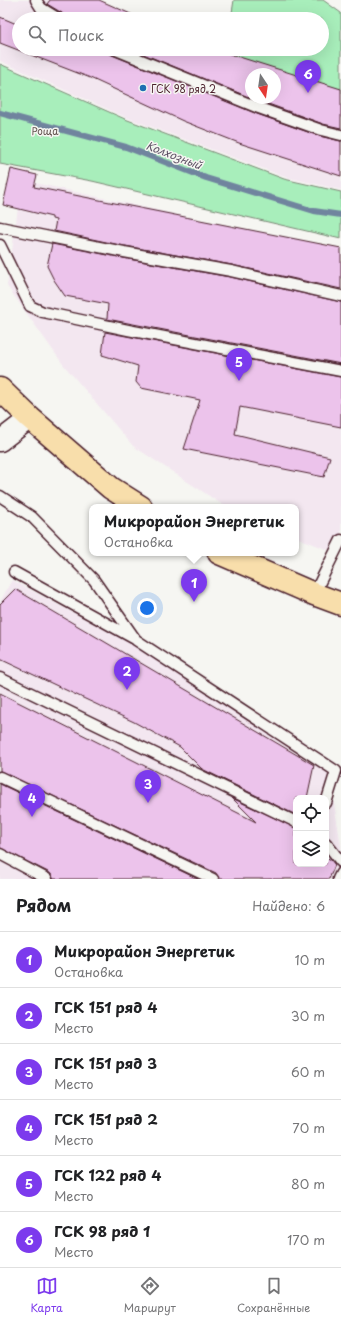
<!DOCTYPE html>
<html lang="ru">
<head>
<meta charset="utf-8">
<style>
  :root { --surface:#fff; --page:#f6f6f6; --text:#202124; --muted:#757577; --line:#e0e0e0; --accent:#7c3aed }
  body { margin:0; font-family:"Playpen Sans",sans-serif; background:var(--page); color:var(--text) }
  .controls { position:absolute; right:12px; bottom:12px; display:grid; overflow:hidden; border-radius:8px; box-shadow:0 4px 16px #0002 }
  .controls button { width:36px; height:36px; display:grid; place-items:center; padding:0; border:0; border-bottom:1px solid var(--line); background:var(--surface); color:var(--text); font:20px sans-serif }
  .compass { position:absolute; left:245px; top:68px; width:36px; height:36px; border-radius:50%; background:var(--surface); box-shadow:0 4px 16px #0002; rotate:167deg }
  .you { position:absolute; left:147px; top:608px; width:14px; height:14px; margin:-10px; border:3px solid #fff; border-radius:50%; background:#1a73e8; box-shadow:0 0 0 6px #1a73e833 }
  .badge { display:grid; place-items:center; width:26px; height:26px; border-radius:50%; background:var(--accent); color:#fff; font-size:13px; font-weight:700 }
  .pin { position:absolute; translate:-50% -33px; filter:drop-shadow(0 1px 2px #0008) }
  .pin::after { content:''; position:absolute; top:21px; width:14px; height:12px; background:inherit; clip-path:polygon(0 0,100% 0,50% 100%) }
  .popup { position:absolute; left:89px; top:504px; width:210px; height:52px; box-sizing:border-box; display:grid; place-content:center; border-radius:8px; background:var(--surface); filter:drop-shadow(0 1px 3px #0005); font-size:13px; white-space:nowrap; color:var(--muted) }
  .popup b { font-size:15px; color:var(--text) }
  .popup::after { content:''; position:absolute; left:50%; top:100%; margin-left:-8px; border:8px solid transparent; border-top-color:var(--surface) }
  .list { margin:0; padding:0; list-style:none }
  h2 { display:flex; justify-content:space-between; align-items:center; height:52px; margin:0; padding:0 16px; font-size:17px }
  h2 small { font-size:13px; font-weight:400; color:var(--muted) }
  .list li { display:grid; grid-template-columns:26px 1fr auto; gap:12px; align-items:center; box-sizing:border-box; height:56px; padding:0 16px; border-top:1px solid var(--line) }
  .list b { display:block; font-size:15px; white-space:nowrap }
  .list p { margin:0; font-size:13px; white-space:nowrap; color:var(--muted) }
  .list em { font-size:13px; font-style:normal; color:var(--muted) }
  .icon { flex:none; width:22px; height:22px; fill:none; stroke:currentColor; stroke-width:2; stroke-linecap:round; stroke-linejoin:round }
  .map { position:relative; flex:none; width:341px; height:879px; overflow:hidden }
  .search { position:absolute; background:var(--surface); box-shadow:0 4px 16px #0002; left:12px; right:12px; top:12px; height:44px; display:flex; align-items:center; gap:10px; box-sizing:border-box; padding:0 14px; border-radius:22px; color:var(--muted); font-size:15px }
  .sheet { height:388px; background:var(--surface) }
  nav { display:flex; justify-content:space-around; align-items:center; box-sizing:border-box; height:56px; border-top:1px solid var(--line); background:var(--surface); font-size:11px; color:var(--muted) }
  nav a { display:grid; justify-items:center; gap:2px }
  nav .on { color:var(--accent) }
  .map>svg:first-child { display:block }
  .built { fill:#f3e7f0; fill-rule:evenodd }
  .green { fill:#a8eebb; stroke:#798673 }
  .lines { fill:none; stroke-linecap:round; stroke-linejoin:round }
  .stream { stroke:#70849e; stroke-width:6 }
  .building { fill:#ecc3eb; stroke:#4a1f2b }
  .lane-casing { stroke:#4a1f2b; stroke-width:13 }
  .street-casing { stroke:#4a1f2b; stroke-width:23 }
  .primary-casing { stroke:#4a1f2b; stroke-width:25 }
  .lane { stroke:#f6f6f2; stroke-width:10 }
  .street { stroke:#f6f6f2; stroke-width:20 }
  .primary { stroke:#f8deab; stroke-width:22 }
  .poi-dot { fill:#1f6fb2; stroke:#f6f6f2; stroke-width:1.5 }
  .labels { text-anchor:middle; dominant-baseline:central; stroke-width:3; stroke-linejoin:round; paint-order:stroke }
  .poi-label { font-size:10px; fill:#4a1f2b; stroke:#f6f6f2; text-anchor:start }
  .park-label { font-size:10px; fill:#62534f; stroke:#f6f6f2 }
  .water-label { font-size:11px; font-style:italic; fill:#5d5164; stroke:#f6f6f2 }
</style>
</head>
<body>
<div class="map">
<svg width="341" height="879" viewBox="0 0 341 879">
  <rect width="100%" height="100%" fill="#f6f6f2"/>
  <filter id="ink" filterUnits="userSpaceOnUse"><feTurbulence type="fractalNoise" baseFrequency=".025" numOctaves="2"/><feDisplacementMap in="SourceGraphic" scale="8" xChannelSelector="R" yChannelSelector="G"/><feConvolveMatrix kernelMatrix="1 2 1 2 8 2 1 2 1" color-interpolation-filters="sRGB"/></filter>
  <g filter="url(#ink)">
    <g class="built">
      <path d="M0 0H83L114 19H19V49H201L341 94V190L285 177 125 117 0 61ZM251 74H275V98H251Z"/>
      <polygon points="22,180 341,251 341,555 296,537 296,507 226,507 133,446 62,363 7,286"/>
      <path d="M12 580 128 642 281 732 329 773 341 846V863L333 879H0V602ZM296 798H326V864H296Z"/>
    </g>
    <g class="green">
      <polygon points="234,0 323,0 341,13 341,93 237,59 216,49 322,49 322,19 231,19"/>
      <polygon points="0,64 125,119 284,179 341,192 341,239 92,181 0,164"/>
    </g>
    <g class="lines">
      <polyline class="stream" points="0,113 126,147 206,178 314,211 341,215"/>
    </g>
    <g class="building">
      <polygon points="50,0 99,0 142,19 65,19 62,13 47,4"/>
      <polygon points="0,17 19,25 19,49 108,49 109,53 112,55 257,114 319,136 341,141 341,176 239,143 183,121 88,77 0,43"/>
      <polygon points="131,49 214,49 341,89 341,128 323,124 252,98 275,98 275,74 251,74 251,98"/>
      <polygon points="11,169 37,175 34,187 341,248 341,289 232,265 125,246 54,231 56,220 52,219 52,217 3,205"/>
      <polygon points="52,244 123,258 230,277 341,302 341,364 107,319 108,304 65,296 54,280 47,266"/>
      <polygon points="105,332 341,377 341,427 240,407 235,434 330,457 324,477 184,449 200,400 141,388 136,382 138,366 102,355"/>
      <polygon points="15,589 314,765 307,798 296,798 296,815 202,769 180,747 134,722 0,659 0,604"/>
      <polygon points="0,693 256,822 232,798 296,828 296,864 326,864 326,857 331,860 335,865 329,879 219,879 216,873 0,771"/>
      <polygon points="0,784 198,879 53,879 50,873 0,848"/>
    </g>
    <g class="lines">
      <g class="lane-casing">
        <g id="lane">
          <polyline points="36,0 41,8 59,19"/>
          <polyline points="114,49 259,108 321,130 341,135"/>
          <polyline points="0,227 124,252 231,271 341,296"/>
          <polyline points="0,245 30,306 43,312 128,330 341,371"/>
          <polyline points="0,496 32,517 94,580 136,640 336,771 326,803"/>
          <polyline points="14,572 133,638"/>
          <polyline points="314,594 341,540"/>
          <polyline points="0,678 296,822"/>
          <polyline points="0,777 213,879"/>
          <polyline points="326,843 341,862"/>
          <polyline points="0,854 47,879"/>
          <polyline points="338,879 341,873"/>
        </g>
      </g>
      <g class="street-casing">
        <polyline id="street" points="0,441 30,418"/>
      </g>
      <g class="primary-casing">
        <g id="primary">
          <polyline points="0,389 30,418 111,488 141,507"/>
          <polyline points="219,553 314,594 341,604"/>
        </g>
      </g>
      <use href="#lane" class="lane"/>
      <use href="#street" class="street"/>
      <use href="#primary" class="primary"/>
    </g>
  </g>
  <circle class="poi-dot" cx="143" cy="88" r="4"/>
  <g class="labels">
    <g class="poi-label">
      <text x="151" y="88">ГСК 98 ряд 2</text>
    </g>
    <g class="park-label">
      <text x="45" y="130">Роща</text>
    </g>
    <g class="water-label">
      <text transform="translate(174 155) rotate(21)">Колхозный</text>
    </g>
  </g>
</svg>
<div class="controls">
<button><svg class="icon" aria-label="locate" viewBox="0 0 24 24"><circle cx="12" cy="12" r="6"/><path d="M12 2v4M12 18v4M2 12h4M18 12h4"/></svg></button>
<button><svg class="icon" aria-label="layers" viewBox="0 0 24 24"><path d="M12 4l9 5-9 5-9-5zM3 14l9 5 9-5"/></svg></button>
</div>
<svg class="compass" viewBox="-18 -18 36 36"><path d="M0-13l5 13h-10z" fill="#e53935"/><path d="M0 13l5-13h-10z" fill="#757577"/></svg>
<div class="you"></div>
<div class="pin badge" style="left:194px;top:602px">1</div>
<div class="popup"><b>Микрорайон Энергетик</b>Остановка</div>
<div class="pin badge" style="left:127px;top:690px">2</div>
<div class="pin badge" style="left:148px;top:803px">3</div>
<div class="pin badge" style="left:32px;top:817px">4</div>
<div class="pin badge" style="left:239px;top:381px">5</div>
<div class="pin badge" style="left:308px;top:93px">6</div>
<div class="search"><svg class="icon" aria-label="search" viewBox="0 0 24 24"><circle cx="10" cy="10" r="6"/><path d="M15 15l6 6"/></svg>Поиск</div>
</div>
<section class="sheet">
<h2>Рядом<small>Найдено: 6</small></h2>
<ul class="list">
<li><span class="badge">1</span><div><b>Микрорайон Энергетик</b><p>Остановка</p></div><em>10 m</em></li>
<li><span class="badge">2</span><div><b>ГСК 151 ряд 4</b><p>Место</p></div><em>30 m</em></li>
<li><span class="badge">3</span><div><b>ГСК 151 ряд 3</b><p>Место</p></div><em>60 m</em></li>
<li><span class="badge">4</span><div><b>ГСК 151 ряд 2</b><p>Место</p></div><em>70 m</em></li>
<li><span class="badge">5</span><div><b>ГСК 122 ряд 4</b><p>Место</p></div><em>80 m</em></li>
<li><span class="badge">6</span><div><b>ГСК 98 ряд 1</b><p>Место</p></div><em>170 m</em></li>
</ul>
</section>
<nav>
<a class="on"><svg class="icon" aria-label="map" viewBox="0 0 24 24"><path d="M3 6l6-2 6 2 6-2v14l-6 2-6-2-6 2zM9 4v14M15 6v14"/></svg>Карта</a>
<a><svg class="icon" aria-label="directions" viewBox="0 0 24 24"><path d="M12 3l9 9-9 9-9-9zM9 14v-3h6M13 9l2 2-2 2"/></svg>Маршрут</a>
<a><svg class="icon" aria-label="saved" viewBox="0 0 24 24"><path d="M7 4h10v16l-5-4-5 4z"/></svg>Сохранённые</a>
</nav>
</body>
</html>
